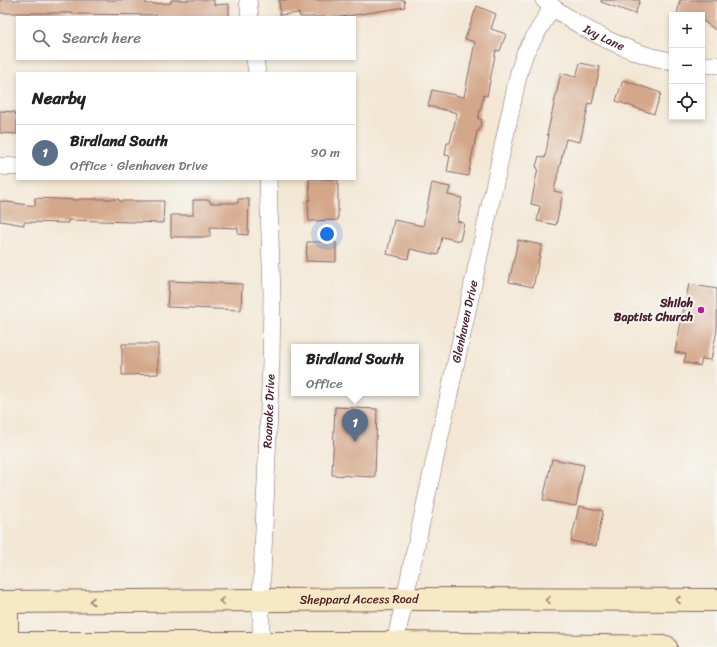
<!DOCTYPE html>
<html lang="en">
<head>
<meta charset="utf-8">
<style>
  :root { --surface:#fff; --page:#f2f2f2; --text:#222; --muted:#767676; --line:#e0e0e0; --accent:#b5179e }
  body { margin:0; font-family:Sriracha,sans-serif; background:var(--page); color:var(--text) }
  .controls { position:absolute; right:12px; top:12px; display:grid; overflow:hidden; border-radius:0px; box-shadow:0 2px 6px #0003 }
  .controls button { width:36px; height:36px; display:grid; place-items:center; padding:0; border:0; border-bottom:1px solid var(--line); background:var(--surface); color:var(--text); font:20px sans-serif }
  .you { position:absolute; left:327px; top:234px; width:14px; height:14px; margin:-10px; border:3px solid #fff; border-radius:50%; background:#1a73e8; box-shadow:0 0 0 6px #1a73e833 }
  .badge { display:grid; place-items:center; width:26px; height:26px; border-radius:50%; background:var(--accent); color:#fff; font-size:13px; font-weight:700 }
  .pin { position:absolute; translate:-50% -33px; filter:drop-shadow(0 1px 2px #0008) }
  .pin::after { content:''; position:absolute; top:21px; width:14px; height:12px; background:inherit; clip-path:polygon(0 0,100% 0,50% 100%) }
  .popup { position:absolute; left:291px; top:344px; width:128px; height:52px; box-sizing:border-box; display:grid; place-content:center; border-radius:0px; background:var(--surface); filter:drop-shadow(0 1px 3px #0005); font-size:13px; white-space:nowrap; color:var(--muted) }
  .popup b { font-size:15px; color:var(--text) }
  .popup::after { content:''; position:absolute; left:50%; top:100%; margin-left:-8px; border:8px solid transparent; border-top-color:var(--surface) }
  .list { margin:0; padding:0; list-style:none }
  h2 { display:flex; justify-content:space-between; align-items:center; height:52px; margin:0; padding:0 16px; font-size:17px }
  h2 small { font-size:13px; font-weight:400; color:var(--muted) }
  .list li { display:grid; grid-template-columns:26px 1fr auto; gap:12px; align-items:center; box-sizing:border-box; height:56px; padding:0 16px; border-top:1px solid var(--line) }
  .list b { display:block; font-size:15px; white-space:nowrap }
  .list p { margin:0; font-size:13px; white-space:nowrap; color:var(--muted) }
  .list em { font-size:13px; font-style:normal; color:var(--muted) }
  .icon { flex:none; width:22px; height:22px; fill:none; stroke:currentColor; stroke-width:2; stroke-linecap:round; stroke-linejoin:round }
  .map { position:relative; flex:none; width:717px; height:647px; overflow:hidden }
  .search { position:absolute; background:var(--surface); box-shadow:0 2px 6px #0003; left:16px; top:16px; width:340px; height:44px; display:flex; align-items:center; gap:10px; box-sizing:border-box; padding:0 14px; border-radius:0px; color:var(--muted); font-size:15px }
  .panel { position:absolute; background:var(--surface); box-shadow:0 2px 6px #0003; left:16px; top:72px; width:340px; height:108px; border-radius:0px }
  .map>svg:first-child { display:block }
  .building { fill:#d4a78a }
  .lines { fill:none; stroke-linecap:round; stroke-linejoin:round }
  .street-casing { stroke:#856566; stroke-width:18 }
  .secondary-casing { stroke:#856566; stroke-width:24 }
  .street { stroke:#fff; stroke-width:17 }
  .secondary { stroke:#f7e9c3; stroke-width:22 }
  .oneway { stroke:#a08477 }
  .poi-dot { fill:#b5179e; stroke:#f6f6f2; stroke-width:1.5 }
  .labels { text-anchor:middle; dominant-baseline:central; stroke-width:4; stroke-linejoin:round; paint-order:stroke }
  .street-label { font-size:12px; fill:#4a1f2b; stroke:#f6f6f2 }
  .poi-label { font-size:12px; font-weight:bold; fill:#4a1f2b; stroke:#f6f6f2; text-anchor:end }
</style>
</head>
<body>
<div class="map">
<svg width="717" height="647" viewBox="0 0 717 647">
  <rect width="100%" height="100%" fill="#f6f6f2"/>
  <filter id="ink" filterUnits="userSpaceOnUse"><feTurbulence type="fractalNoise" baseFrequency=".025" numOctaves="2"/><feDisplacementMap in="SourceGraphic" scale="8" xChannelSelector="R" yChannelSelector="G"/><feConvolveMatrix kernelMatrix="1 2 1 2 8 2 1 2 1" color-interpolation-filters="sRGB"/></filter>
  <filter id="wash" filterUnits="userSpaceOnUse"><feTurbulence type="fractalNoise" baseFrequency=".012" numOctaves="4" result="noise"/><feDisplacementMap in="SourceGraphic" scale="16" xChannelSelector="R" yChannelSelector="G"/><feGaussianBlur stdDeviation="0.9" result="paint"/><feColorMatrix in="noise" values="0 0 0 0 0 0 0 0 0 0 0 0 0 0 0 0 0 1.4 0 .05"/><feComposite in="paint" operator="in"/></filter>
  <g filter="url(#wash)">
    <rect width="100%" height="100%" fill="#f3e7d4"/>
    <g id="blocks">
      <g class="building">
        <polygon points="0,0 146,0 146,4 171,3 171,0 214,0 214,5 229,4 229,17 157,17 157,15 72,14 72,13 0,13"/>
        <polygon points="279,0 404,0 405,7 342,17 300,17 299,13 280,15"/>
        <polygon points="601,0 640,0 635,14 601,2"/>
        <polygon points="680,0 717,0 717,31 702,20 702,15 677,15"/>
        <polygon points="477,6 496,14 491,29 506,34 500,51 496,50 487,96 484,95 478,119 482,119 479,131 477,131 468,176 447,172 450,156 445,155 447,143 450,143 457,113 428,106 432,90 464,97 475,42 465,39"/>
        <polygon points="580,63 600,67 592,104 589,103 580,142 566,139 554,191 563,193 556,225 537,221 540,206 531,204 538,168 536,167 539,156 545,158 549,135 547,135 561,73 576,77"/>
        <polygon points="623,80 661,93 654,114 616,101"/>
        <polygon points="0,111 15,112 15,114 17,115 17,134 0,133"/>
        <polygon points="309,179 338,179 338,220 309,221 308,200 310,200"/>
        <polygon points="432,183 450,187 448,195 462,198 457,221 464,223 460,241 442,237 438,255 410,249 408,259 387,254 394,220 423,226"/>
        <polygon points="35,198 79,200 79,199 119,199 119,201 164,201 163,223 68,220 68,223 24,222 24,225 0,221 0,201 35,206"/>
        <polygon points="238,199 249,199 248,235 238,234 238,228 210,227 210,237 171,237 171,215 193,215 193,200 210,200 210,203 238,203"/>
        <polygon points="518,240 542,245 533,287 509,282"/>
        <polygon points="307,242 336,242 336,262 306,261"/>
        <polygon points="169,281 242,284 241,310 167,307"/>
        <polygon points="689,284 717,289 717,330 711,360 702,359 700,366 684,362 686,354 675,352"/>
        <polygon points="122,344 158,344 158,374 122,375"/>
        <polygon points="335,407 377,409 375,477 332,475"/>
        <polygon points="552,459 584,465 576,506 543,500"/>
        <polygon points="579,506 603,511 596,546 571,541"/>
      </g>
    </g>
  </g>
  <g filter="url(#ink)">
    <use href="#blocks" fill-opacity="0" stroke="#856566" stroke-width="1"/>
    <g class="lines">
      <g class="street-casing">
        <g id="street">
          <polyline points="248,0 250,17"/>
          <path id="s1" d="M544 0C576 27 631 55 672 61"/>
          <polyline points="255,59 257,73"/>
          <polyline points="702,65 717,65"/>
          <polyline points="0,166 17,167"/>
          <path id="s2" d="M261 643V600L271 362 272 294 268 179"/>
          <path id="s3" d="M395 643 519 72 525 53 552 7"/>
        </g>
      </g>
      <g class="secondary-casing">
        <g id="secondary">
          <path id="s4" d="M0 602 404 599 717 600"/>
          <polyline points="7,602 7,643"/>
          <polyline points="0,643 395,643 666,647"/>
        </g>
      </g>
      <use href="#street" class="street"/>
      <use href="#secondary" class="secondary"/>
    </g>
    <defs><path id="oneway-chevron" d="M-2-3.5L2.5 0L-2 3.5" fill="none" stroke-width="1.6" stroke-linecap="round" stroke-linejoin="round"/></defs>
    <g class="oneway">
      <use href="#oneway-chevron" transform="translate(548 600) rotate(-180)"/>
      <use href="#oneway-chevron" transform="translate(678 600) rotate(-180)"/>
      <use href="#oneway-chevron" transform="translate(92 601) rotate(180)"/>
      <use href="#oneway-chevron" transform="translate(222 601) rotate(180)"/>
    </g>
  </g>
  <circle class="poi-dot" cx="701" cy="310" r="4"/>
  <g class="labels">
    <g class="street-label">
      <text stroke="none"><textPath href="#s1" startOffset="71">Ivy Lane</textPath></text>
      <text stroke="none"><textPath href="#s3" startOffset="329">Glenhaven Drive</textPath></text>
      <text stroke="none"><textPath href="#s2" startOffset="232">Roanoke Drive</textPath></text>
      <text stroke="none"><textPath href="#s4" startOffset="359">Sheppard Access Road</textPath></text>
    </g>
    <g class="poi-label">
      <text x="693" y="303">Shiloh<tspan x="693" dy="14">Baptist Church</tspan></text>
    </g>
  </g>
</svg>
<div class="controls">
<button>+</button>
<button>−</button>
<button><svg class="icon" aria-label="locate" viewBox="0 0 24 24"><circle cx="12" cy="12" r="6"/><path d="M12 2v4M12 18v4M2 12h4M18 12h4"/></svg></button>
</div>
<div class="you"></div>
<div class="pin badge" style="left:355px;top:442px;background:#5c6f8a">1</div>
<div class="popup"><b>Birdland South</b>Office</div>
<div class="search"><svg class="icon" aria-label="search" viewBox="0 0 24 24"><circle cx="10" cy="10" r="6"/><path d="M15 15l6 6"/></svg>Search here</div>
<section class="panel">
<h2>Nearby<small></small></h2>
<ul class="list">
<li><span class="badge" style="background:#5c6f8a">1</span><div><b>Birdland South</b><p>Office · Glenhaven Drive</p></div><em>90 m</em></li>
</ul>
</section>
</div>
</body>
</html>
